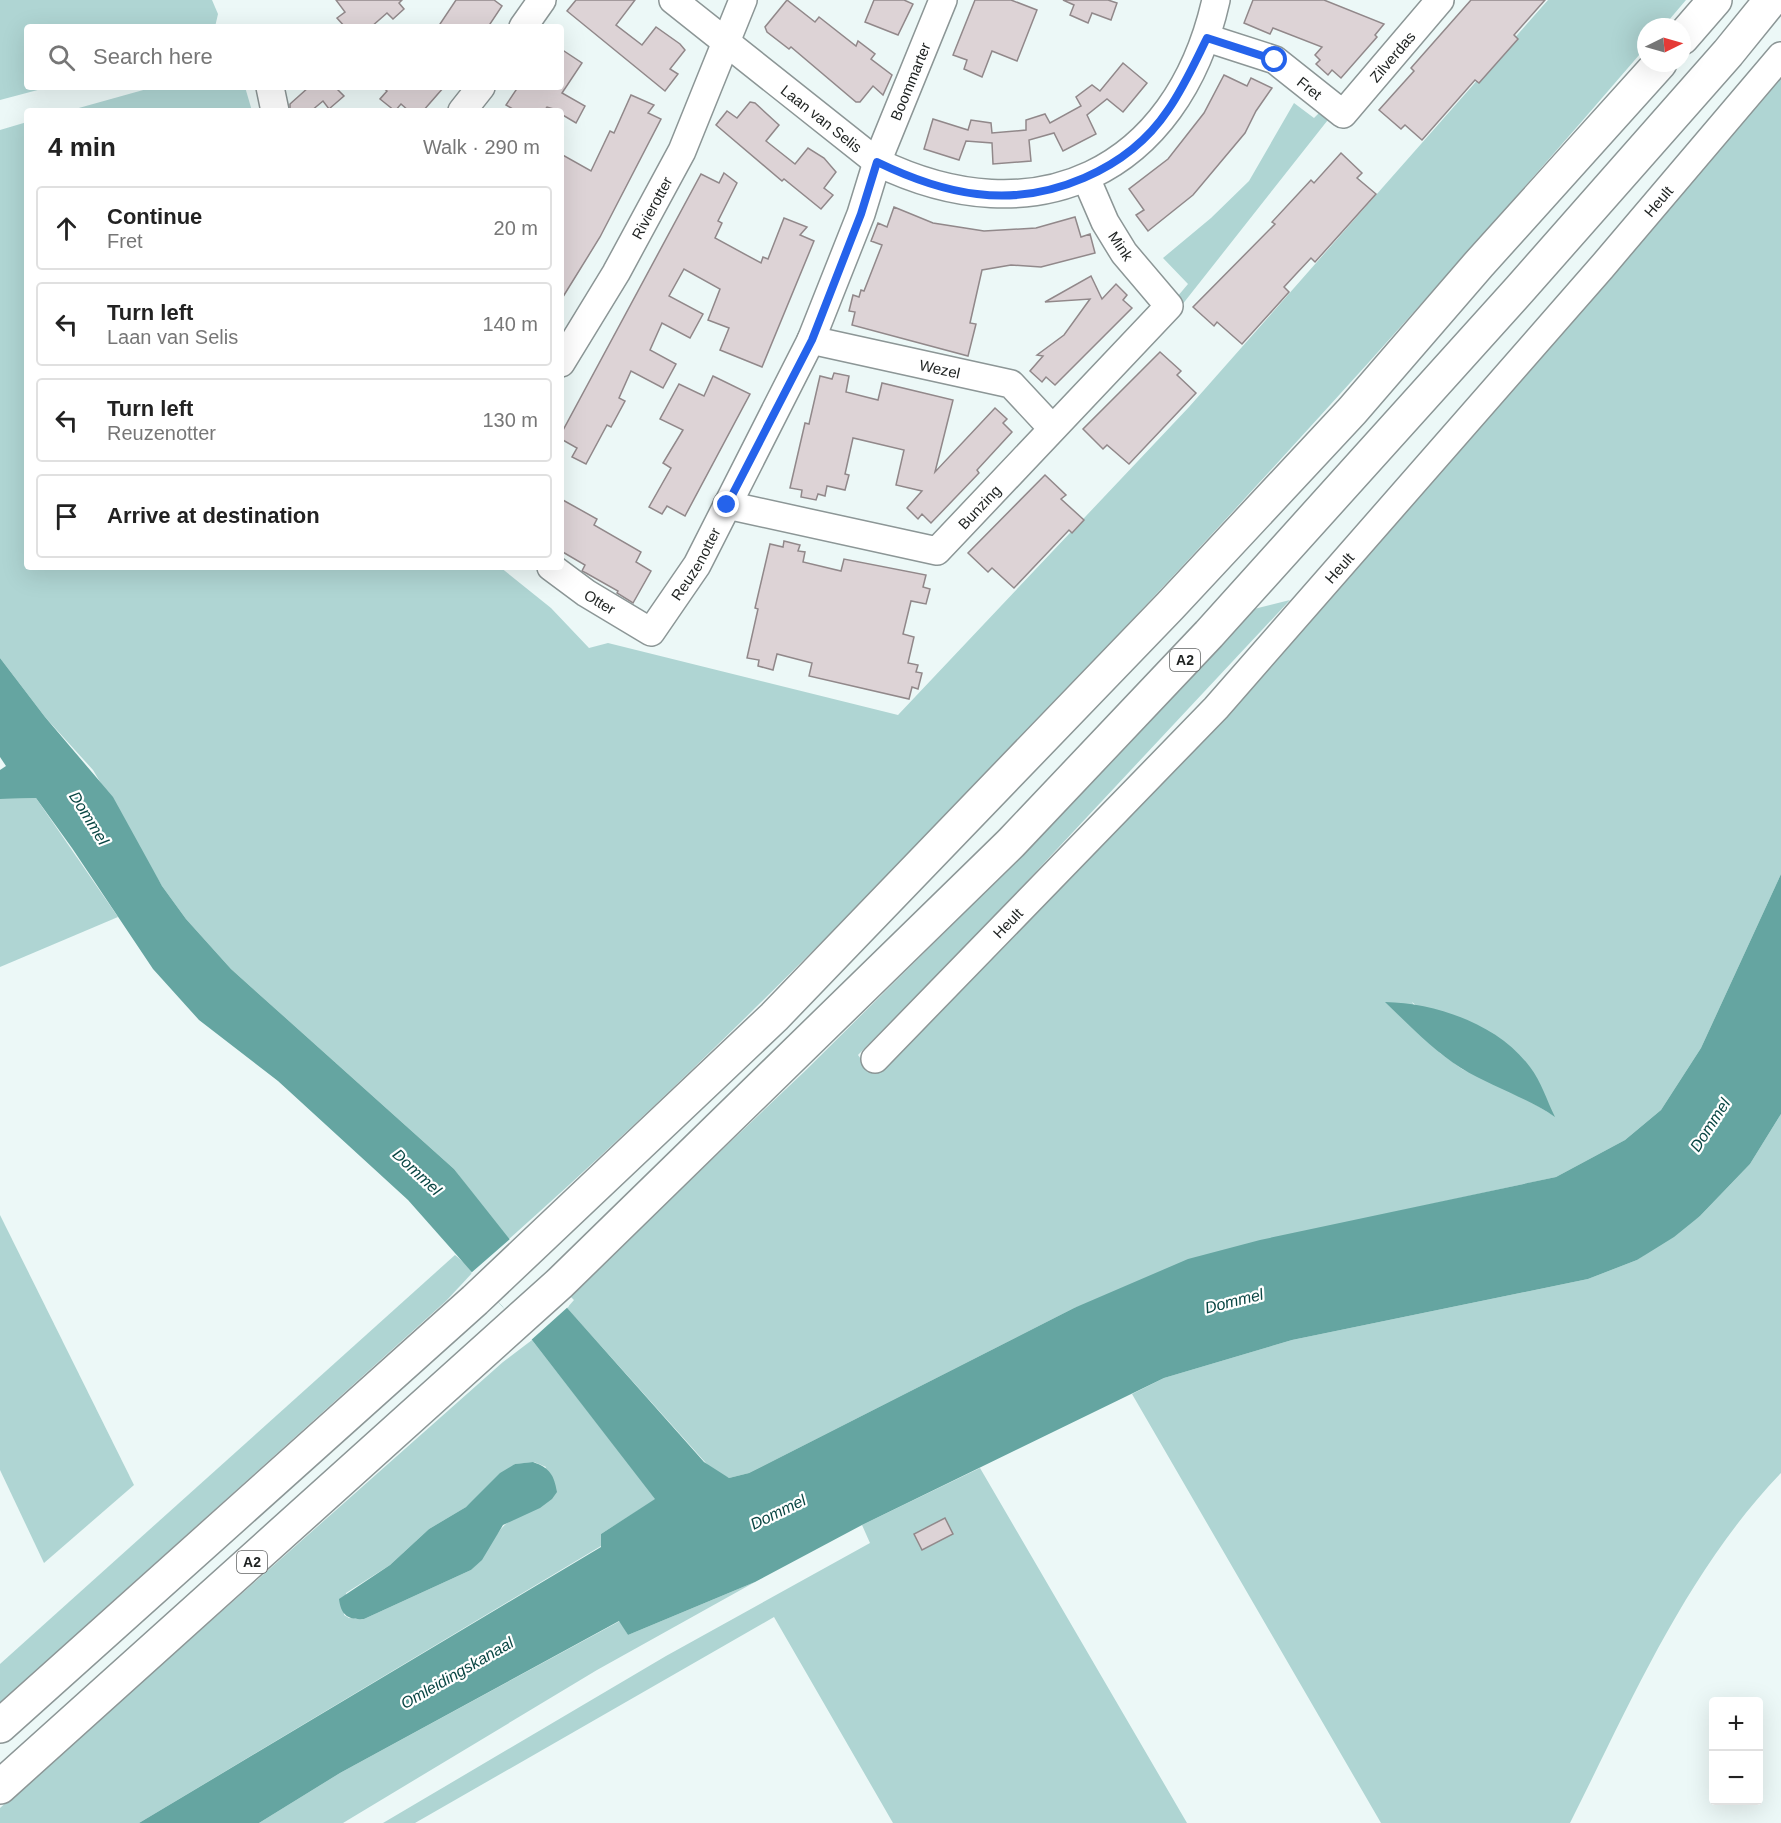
<!DOCTYPE html>
<html lang="en">
<head>
<meta charset="utf-8">
<style>
  :root { --surface:#fff; --page:#f2f2f2; --text:#222; --muted:#767676; --line:#e0e0e0 }
  body { margin:0; font-family:Arial,sans-serif; background:var(--page); color:var(--text) }
  .controls { position:absolute; right:18px; bottom:18px; display:grid; overflow:hidden; border-radius:6px; box-shadow:0 6px 24px #0002 }
  .controls button { width:54px; height:54px; display:grid; place-items:center; padding:0; border:0; border-bottom:2px solid var(--line); background:var(--surface); color:var(--text); font:30px sans-serif }
  .compass { position:absolute; left:1637px; top:18px; width:54px; height:54px; border-radius:50%; background:var(--surface); box-shadow:0 6px 24px #0002; rotate:85deg }
  .stop { position:absolute; width:18px; height:18px; margin:-14px; border:4px solid #2563eb; border-radius:50%; background:#fff }
  .stop.end { background:#2563eb; border-color:#fff; box-shadow:0 2px 6px #0008 }
  .list { margin:0; padding:0; list-style:none }
  h2 { display:flex; justify-content:space-between; align-items:center; height:78px; margin:0; padding:0 24px; font-size:26px }
  h2 small { font-size:20px; font-weight:400; color:var(--muted) }
  .list li { display:grid; grid-template-columns:39px 1fr auto; gap:18px; align-items:center; box-sizing:border-box; height:84px; margin:0 12px 12px; padding:0 12px; border:2px solid var(--line); border-radius:6px }
  .list b { display:block; font-size:22px; white-space:nowrap }
  .list p { margin:0; font-size:20px; white-space:nowrap; color:var(--muted) }
  .list em { font-size:20px; font-style:normal; color:var(--muted) }
  .icon { flex:none; width:33px; height:33px; fill:none; stroke:currentColor; stroke-width:2; stroke-linecap:round; stroke-linejoin:round }
  .map { position:relative; flex:none; width:1781px; height:1823px; overflow:hidden }
  .search { position:absolute; background:var(--surface); box-shadow:0 6px 24px #0002; left:24px; top:24px; width:540px; height:66px; display:flex; align-items:center; gap:15px; box-sizing:border-box; padding:0 21px; border-radius:6px; color:var(--muted); font-size:22px }
  .panel { position:absolute; background:var(--surface); box-shadow:0 6px 24px #0002; left:24px; top:108px; width:540px; height:462px; border-radius:6px }
  .map>svg:first-child { display:block }
  .green { fill:#afd5d3; fill-rule:evenodd }
  .water { fill:#65a5a1 }
  .pier { fill:#ecf8f7 }
  .building { fill:#ddd3d6; stroke:#91888a; stroke-width:1.5 }
  .lines { fill:none; stroke-linecap:round; stroke-linejoin:round }
  .minor-casing { stroke:#8c9696; stroke-width:30 }
  .highway-casing { stroke:#8c9696; stroke-width:36 }
  .minor { stroke:#fff; stroke-width:27 }
  .highway { stroke:#fff; stroke-width:33 }
  .route { stroke:#2563eb; stroke-width:8 }
  .labels { text-anchor:middle; dominant-baseline:central; stroke-width:4.5; stroke-linejoin:round; paint-order:stroke }
  .shield { fill:#fff; stroke:#626464; stroke-width:1.5 }
  .shield-label { font-size:14px; font-weight:bold; fill:#1e2221 }
  .street-label { font-size:15px; fill:#1e2221; stroke:#fff }
  .water-label { font-size:16px; font-style:italic; fill:#094643; stroke:#fff }
</style>
</head>
<body>
<div class="map">
<svg width="1781" height="1823" viewBox="0 0 1781 1823">
  <rect width="100%" height="100%" fill="#ecf8f7"/>
  <g class="green">
    <polygon points="0,0 212,0 218,14 215,27 27,27 27,87 49,87 0,100"/>
    <path d="M1548 0H1686L1663 27H1646V47C1437 290 1222 528 1000 759 841 925 680 1087 508 1240L454 1169 231 969 186 919 162 886 93 770 45 717 0 658V130L27 122V567H500L551 608 589 648 608 643 898 715 1189 407Z"/>
    <path d="M1781 73V874L1701 1048 1661 1110 1625 1140 1556 1177 1354 1221 1074 1308 749 1473 729 1478 713 1471 567 1308 574 1300 569 1295 805 1071 950 927 1250 610 1290 600 986 925 858 1055 870 1071ZM1412 1002 1554 1116 1521 1096 1462 1069 1440 1053Z"/>
    <polygon points="154,87 245,87 252,111 68,111"/>
    <polygon points="1294,103 1314,118 1322,110 1331,116 1178,310 1172,303 1188,284 1163,258 1211,218 1249,181"/>
    <polygon points="36,798 118,917 0,967 0,799"/>
    <path d="M1781 1114V1473C1686 1572 1631 1702 1570 1823H1381L1132 1394 1164 1378 1292 1340 1588 1279 1637 1260 1700 1216 1750 1164Z"/>
    <polygon points="0,1215 134,1485 44,1563 0,1470"/>
    <polygon points="455,1255 474,1271 446,1301 0,1703 0,1664"/>
    <path d="M532 1340 656 1499 601 1534V1546L139 1823H0V1808L503 1362ZM534 1462 546 1467 511 1520C495 1530 486 1556 471 1570L364 1619 349 1618 344 1615 346 1593 390 1565 429 1529 466 1507 515 1464Z"/>
    <polygon points="980,1468 1187,1823 893,1823 774,1617 415,1823 383,1823 666,1656 870,1543 862,1525"/>
    <polygon points="755,1582 597,1670 343,1823 259,1823 340,1773 620,1621 628,1635"/>
  </g>
  <g class="water">
    <polygon points="0,658 45,717 113,797 162,886 186,919 231,969 454,1169 537,1274 704,1462 729,1478 749,1473 1074,1308 1188,1259 1260,1240 1556,1177 1625,1140 1661,1110 1701,1048 1781,874 1781,1114 1750,1164 1700,1216 1674,1237 1637,1260 1588,1279 1292,1340 1164,1378 862,1525 755,1582 628,1635 619,1621 340,1773 259,1823 139,1823 601,1547 601,1534 655,1499 532,1340 408,1200 278,1081 199,1020 153,969 72,848 36,798 0,799 0,770 6,766 0,757"/>
    <path d="M1385 1002C1436 1003 1498 1024 1530 1067 1541 1081 1547 1101 1555 1117 1526 1097 1492 1087 1461 1068 1433 1050 1409 1025 1385 1002Z"/>
    <path d="M533 1462C550 1468 554 1475 557 1492L552 1499 540 1508 503 1525 482 1560 471 1570 364 1619C349 1620 341 1616 339 1599L390 1565 429 1529 466 1507 500 1473 515 1464Z"/>
  </g>
  <polygon class="pier" points="511,1238 569,1306 529,1342 502,1306 471,1273"/>
  <g class="building">
    <polygon points="336,0 402,0 399,3 404,9 393,19 387,13 371,27 345,27 337,18 345,12"/>
    <polygon points="456,0 494,0 502,6 488,27 438,27"/>
    <polygon points="576,0 635,0 616,25 642,45 656,27 680,44 685,50 670,69 678,74 665,91 567,11"/>
    <polygon points="787,0 815,22 819,17 856,46 858,41 875,54 871,59 892,75 883,95 873,86 860,102 856,102 791,47 789,49 767,32 765,27"/>
    <polygon points="874,0 904,0 913,4 898,35 865,22"/>
    <polygon points="975,0 1011,0 1037,10 1017,61 992,51 982,77 964,69 967,60 953,55"/>
    <polygon points="1063,0 1108,0 1117,3 1111,20 1092,13 1088,23 1070,15 1074,5"/>
    <polygon points="1253,0 1324,0 1384,24 1375,35 1377,37 1341,78 1332,70 1328,75 1316,64 1320,60 1315,55 1322,47 1273,28 1270,34 1244,23"/>
    <polygon points="1471,0 1545,0 1514,35 1518,39 1479,83 1475,80 1422,140 1405,125 1401,129 1379,110 1414,71 1411,68"/>
    <polygon points="561,49 582,63 562,93 585,106 576,123 561,114 561,111 547,107 544,111 516,111 506,105 518,87 561,87"/>
    <polygon points="1123,63 1147,83 1123,112 1107,99 1087,115 1096,134 1063,151 1054,133 1029,140 1031,161 993,164 992,143 966,141 959,160 924,149 933,119 968,130 971,120 991,123 992,133 1026,130 1026,120 1045,114 1050,123 1081,106 1076,97 1092,85 1100,91"/>
    <polygon points="1224,75 1247,86 1251,78 1272,88 1256,111 1245,133 1193,195 1148,231 1136,215 1144,210 1129,189 1168,159 1204,113"/>
    <polygon points="309,87 339,87 337,89 344,96 329,109 323,101 311,111 290,111 290,104"/>
    <polygon points="382,87 444,87 423,111 409,111 401,104 395,111 380,99 387,91"/>
    <polygon points="631,95 654,105 648,113 661,119 600,237 561,300 561,154 591,171 610,131 614,133"/>
    <polygon points="750,102 755,103 779,125 766,141 795,164 808,148 824,158 836,172 824,188 833,195 821,209 784,179 782,181 716,125 727,111 737,118"/>
    <polygon points="1341,153 1362,173 1357,178 1376,194 1315,262 1311,258 1296,274 1284,287 1289,292 1242,344 1217,322 1214,326 1193,307 1275,224 1272,222 1311,180 1314,183"/>
    <polygon points="724,173 737,183 718,221 722,223 715,238 761,263 763,257 768,259 784,218 807,227 800,235 814,241 762,367 720,350 729,328 708,320 720,289 684,269 669,296 703,314 690,338 662,323 650,350 676,364 663,388 631,371 619,398 625,401 611,427 607,425 586,464 572,457 577,448 561,439 561,434 701,174 719,183"/>
    <polygon points="894,207 933,223 984,231 1036,228 1075,217 1081,237 1090,234 1095,253 1041,267 1011,265 982,270 970,323 976,324 968,356 852,325 855,312 849,311 853,295 859,297 861,290 864,291 882,245 871,241 878,223 887,227"/>
    <polygon points="1091,276 1102,299 1116,284 1127,295 1123,300 1132,308 1055,385 1046,377 1042,382 1030,371 1043,356 1037,355 1064,335 1090,299 1045,302"/>
    <polygon points="1160,352 1181,371 1177,375 1196,393 1129,464 1107,445 1103,449 1083,429"/>
    <polygon points="834,373 849,376 846,392 878,400 882,383 953,400 935,472 995,408 1007,419 1003,423 1012,432 977,470 979,473 931,523 922,514 918,519 907,508 922,491 896,485 904,450 853,438 845,474 849,475 845,490 827,486 825,496 818,494 816,500 801,497 802,490 790,488 805,423 809,424 820,376 832,379"/>
    <polygon points="713,376 750,394 685,516 667,506 662,514 649,507 671,468 663,463 683,430 660,419 679,384 704,396"/>
    <polygon points="1045,475 1066,495 1061,499 1084,520 1072,533 1069,530 1014,588 992,568 988,572 968,553"/>
    <polygon points="561,499 597,519 594,525 641,552 636,562 651,571 633,603 617,593 618,591 586,573 582,571 585,565 561,551"/>
    <polygon points="784,541 800,545 798,551 805,552 803,562 841,571 844,559 926,575 923,587 930,589 926,604 911,601 903,634 914,637 908,663 918,665 916,672 922,673 918,689 912,687 909,699 809,676 812,663 777,654 773,670 758,666 759,660 747,658 758,609 755,608 770,544 783,547"/>
    <polygon points="945,1518 953,1534 922,1550 914,1534"/>
  </g>
  <g class="lines">
    <g class="minor-casing">
      <g id="minor">
        <path id="s1" d="M673 0 877 162C1035 239 1177 173 1216 0"/>
        <polyline points="523,27 542,0"/>
        <path id="s2" d="M1207 38 1275 60 1343 114 1440 0"/>
        <polyline points="270,87 275,111"/>
        <polyline points="462,111 481,87"/>
        <path id="s3" d="M811 340 1011 384 1052 428"/>
        <path id="s4" d="M561 363 616 273 682 151 743 0"/>
        <path id="s5" d="M727 505 937 551 1169 306 1124 253 1105 222 1086 178"/>
        <path id="s6" d="M551 567 586 593 651 632 697 565 811 340 861 214 877 162 943 0"/>
        <path id="s7" d="M875 1059 1216 708 1601 268 1781 56"/>
      </g>
    </g>
    <g class="highway-casing">
      <g id="highway">
        <polyline points="1682,38 1715,0"/>
        <polyline points="0,1726 475,1300 774,1017 1170,606 1352,411 1479,264 1660,63"/>
        <polyline points="0,1787 560,1283 1011,843 1209,634 1520,289 1728,53 1771,0"/>
      </g>
    </g>
    <use href="#minor" class="minor"/>
    <use href="#highway" class="highway"/>
  </g>
  <g class="lines">
    <path class="route" d="M727 505 812 340 861 214 877 162C908 177 942 190 977 194 1048 203 1128 170 1168 110 1184 87 1195 62 1207 38L1275 60"/>
  </g>
  <g class="labels">
    <g class="shield">
      <rect x="1170" y="649" width="30" height="22" rx="4.5"/>
      <rect x="237" y="1551" width="30" height="22" rx="4.5"/>
    </g>
    <g class="shield-label">
      <text x="1185" y="660">A2</text>
      <text x="252" y="1562">A2</text>
    </g>
    <g class="street-label">
      <text stroke="none"><textPath href="#s2" startOffset="234">Zilverdas</textPath></text>
      <text stroke="none"><textPath href="#s6" startOffset="730">Boommarter</textPath></text>
      <text stroke="none"><textPath href="#s2" startOffset="116">Fret</textPath></text>
      <text stroke="none"><textPath href="#s1" startOffset="190">Laan van Selis</textPath></text>
      <text stroke="none"><textPath href="#s7" startOffset="1162">Heult</textPath></text>
      <text stroke="none"><textPath href="#s4" startOffset="180">Rivierotter</textPath></text>
      <text transform="translate(1121 246) rotate(56)">Mink</text>
      <text stroke="none"><textPath href="#s3" startOffset="132">Wezel</textPath></text>
      <text stroke="none"><textPath href="#s5" startOffset="276">Bunzing</textPath></text>
      <text stroke="none"><textPath href="#s6" startOffset="201">Reuzenotter</textPath></text>
      <text stroke="none"><textPath href="#s7" startOffset="676">Heult</textPath></text>
      <text stroke="none"><textPath href="#s6" startOffset="60">Otter</textPath></text>
      <text stroke="none"><textPath href="#s7" startOffset="190">Heult</textPath></text>
    </g>
    <g class="water-label">
      <text transform="translate(89 818) rotate(58)">Dommel</text>
      <text transform="translate(1710 1125) rotate(-57)">Dommel</text>
      <text transform="translate(417 1172) rotate(43)">Dommel</text>
      <text transform="translate(1234 1301) rotate(-14)">Dommel</text>
      <text transform="translate(778 1512) rotate(-26)">Dommel</text>
      <text transform="translate(457 1673) rotate(-30)">Omleidingskanaal</text>
    </g>
  </g>
</svg>
<div class="controls">
<button>+</button>
<button>−</button>
</div>
<svg class="compass" viewBox="-18 -18 36 36"><path d="M0-13l5 13h-10z" fill="#e53935"/><path d="M0 13l5-13h-10z" fill="#767676"/></svg>
<div class="stop" style="left:1275px;top:60px"></div>
<div class="stop end" style="left:727px;top:505px"></div>
<div class="search"><svg class="icon" aria-label="search" viewBox="0 0 24 24"><circle cx="10" cy="10" r="6"/><path d="M15 15l6 6"/></svg>Search here</div>
<section class="panel">
<h2>4 min<small>Walk · 290 m</small></h2>
<ul class="list">
<li><svg class="icon" aria-label="ahead" viewBox="0 0 24 24"><path d="M12 20V5M6 11l6-6 6 6"/></svg><div><b>Continue</b><p>Fret</p></div><em>20 m</em></li>
<li><svg class="icon" aria-label="left" viewBox="0 0 24 24"><path d="M17 20v-9H6M10 6l-5 5 5 5"/></svg><div><b>Turn left</b><p>Laan van Selis</p></div><em>140 m</em></li>
<li><svg class="icon" aria-label="left" viewBox="0 0 24 24"><path d="M17 20v-9H6M10 6l-5 5 5 5"/></svg><div><b>Turn left</b><p>Reuzenotter</p></div><em>130 m</em></li>
<li><svg class="icon" aria-label="arrive" viewBox="0 0 24 24"><path d="M6 21V4h12l-3 4 3 4H6"/></svg><div><b>Arrive at destination</b></div></li>
</ul>
</section>
</div>
</body>
</html>
